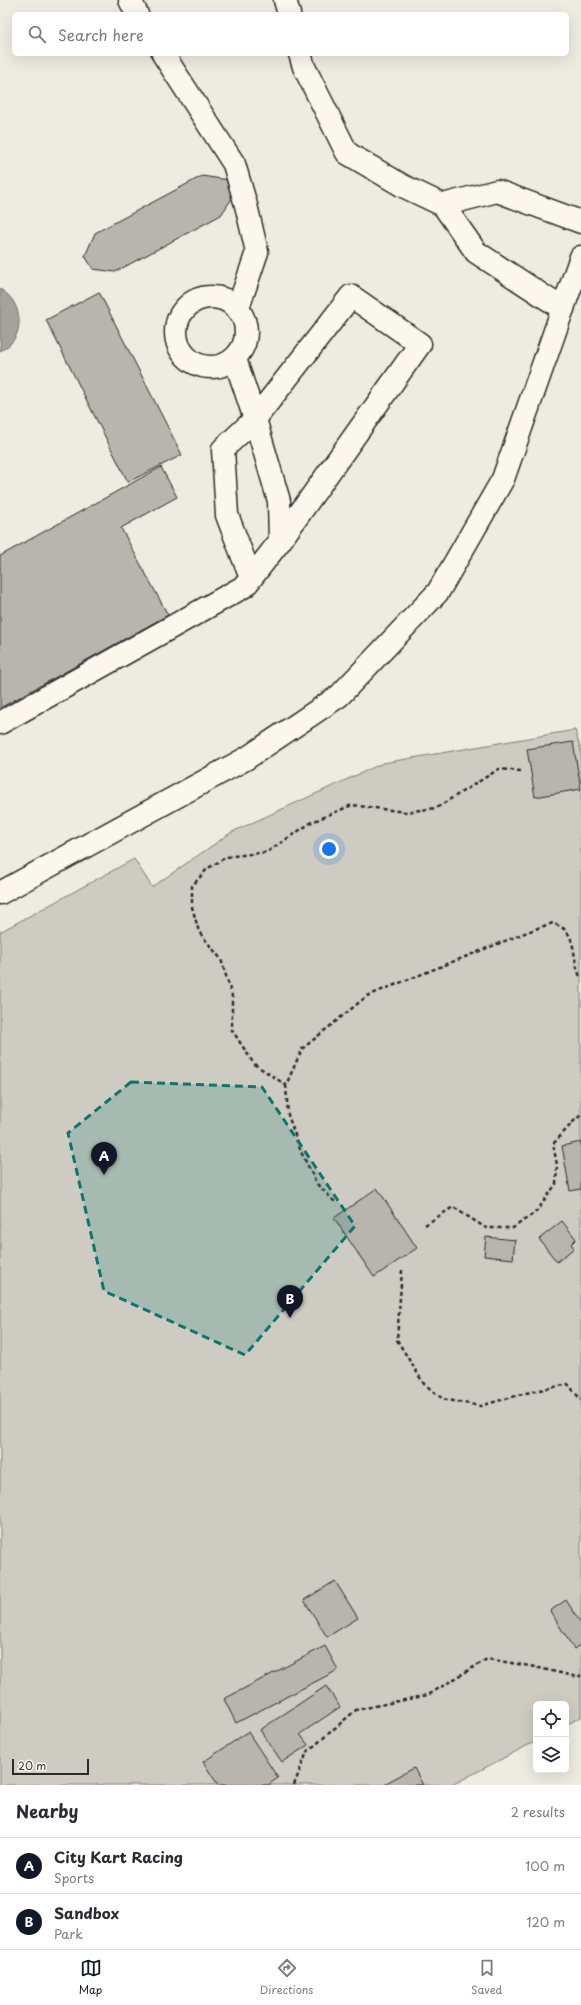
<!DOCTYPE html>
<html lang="en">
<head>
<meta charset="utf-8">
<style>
  :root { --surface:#fff; --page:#f2f2f3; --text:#2b2b33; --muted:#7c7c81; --line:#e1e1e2; --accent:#111827 }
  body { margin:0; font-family:"Playpen Sans",sans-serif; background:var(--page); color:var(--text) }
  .controls { position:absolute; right:12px; bottom:12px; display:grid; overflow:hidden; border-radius:6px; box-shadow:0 4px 16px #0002 }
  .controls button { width:36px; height:36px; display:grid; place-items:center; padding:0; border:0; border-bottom:1px solid var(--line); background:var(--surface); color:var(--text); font:20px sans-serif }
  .scale { position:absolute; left:12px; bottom:10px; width:77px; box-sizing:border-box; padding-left:4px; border:2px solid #2b2b2b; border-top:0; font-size:11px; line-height:14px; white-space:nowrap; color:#2b2b2b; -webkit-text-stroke:3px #fbf7ec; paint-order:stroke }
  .you { position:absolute; left:329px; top:849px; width:14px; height:14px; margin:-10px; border:3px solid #fff; border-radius:50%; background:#1a73e8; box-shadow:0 0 0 6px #1a73e833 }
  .badge { display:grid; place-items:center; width:26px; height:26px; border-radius:50%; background:var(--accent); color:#fff; font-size:13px; font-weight:700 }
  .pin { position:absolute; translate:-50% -33px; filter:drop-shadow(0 1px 2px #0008) }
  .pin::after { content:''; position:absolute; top:21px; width:14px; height:12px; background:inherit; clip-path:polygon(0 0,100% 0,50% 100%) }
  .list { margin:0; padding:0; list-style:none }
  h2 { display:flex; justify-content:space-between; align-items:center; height:52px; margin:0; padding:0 16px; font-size:17px }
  h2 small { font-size:13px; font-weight:400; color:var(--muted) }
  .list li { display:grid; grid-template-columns:26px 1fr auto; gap:12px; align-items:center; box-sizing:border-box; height:56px; padding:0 16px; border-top:1px solid var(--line) }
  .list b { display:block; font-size:15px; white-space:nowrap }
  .list p { margin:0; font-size:13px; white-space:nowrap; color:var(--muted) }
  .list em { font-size:13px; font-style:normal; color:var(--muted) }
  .icon { flex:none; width:22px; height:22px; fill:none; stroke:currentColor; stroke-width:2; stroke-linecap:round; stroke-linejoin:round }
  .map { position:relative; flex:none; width:581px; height:1785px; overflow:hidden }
  .search { position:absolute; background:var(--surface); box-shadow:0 4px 16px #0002; left:12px; right:12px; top:12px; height:44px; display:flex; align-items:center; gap:10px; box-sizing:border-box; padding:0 14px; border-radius:6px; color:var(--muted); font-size:15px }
  .sheet { height:164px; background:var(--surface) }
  nav { display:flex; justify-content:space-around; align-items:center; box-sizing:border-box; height:56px; border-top:1px solid var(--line); background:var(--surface); font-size:11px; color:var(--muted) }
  nav a { display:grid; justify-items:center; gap:2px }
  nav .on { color:var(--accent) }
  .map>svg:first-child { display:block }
  .green { fill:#cecbc2; stroke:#7c7b76 }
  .water { fill:#a4a29a; stroke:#74726e }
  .building { fill:#b8b5ae; stroke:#2b2b2b }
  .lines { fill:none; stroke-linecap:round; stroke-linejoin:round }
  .minor-casing { stroke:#2b2b2b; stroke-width:25 }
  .path { stroke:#2b2b2b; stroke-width:2.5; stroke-dasharray:4 3; stroke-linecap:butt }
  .minor { stroke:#fbf7ec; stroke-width:22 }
  .marked { fill:#0f766e; fill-opacity:0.2; stroke:#0f766e; stroke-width:3; stroke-dasharray:8 5; stroke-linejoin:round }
</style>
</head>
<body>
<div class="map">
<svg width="581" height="1785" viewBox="0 0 581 1785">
  <rect width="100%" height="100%" fill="#eeebe0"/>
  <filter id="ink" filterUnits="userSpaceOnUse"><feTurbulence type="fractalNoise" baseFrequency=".025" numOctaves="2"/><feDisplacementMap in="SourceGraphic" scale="8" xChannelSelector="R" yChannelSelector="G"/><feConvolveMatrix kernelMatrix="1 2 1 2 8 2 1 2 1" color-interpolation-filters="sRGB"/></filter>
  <g filter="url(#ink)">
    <polygon class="green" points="575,730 581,751 581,1717 566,1725 566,1704 536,1704 536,1741 452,1785 0,1785 0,932 134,859 152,887 232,832 383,763"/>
    <path class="water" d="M0 289C24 302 27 339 0 351Z"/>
    <g class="building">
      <polygon points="202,176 235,181 233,197 221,215 115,272 93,269 85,256 95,233"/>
      <polygon points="99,292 182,455 128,482 46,320"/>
      <polygon points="161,467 177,497 121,528 168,615 0,708 0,556"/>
      <polygon points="573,742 581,789 535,797 527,749"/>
      <polygon points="581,1142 581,1189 570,1191 562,1146"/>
      <polygon points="377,1188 417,1248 374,1277 334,1218"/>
      <polygon points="562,1221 576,1239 571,1244 574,1248 557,1262 539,1239"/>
      <polygon points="486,1237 515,1240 513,1259 484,1256"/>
      <polygon points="335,1581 358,1618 327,1637 304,1600"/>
      <polygon points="566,1600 581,1623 581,1644 574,1649 550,1611"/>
      <polygon points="325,1646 338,1670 236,1723 224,1699"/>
      <polygon points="326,1686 340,1707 300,1734 308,1745 282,1762 260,1730"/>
      <polygon points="248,1732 278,1778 268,1785 218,1785 203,1762"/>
      <polygon points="414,1768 423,1785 387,1785 386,1783"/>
    </g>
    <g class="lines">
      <g class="minor-casing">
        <g id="minor">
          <polyline points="130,0 137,14"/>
          <polyline points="285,0 289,14"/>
          <polyline points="163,54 234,164 246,205 257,252 238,308"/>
          <polyline points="300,54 304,67 347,153 403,186 443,205 476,252 563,309"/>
          <polyline points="443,205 497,191 581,222"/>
          <circle cx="211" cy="332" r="35"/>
          <polyline points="251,578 227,515 223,449 255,419 351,296 420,344 280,541"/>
          <polyline points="0,723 245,586 280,541 279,501 255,419 235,359"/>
          <polyline points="0,893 247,758 339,696 438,592 503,479 581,257"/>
        </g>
      </g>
      <g class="path">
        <path d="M521 771 499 769 436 808 405 812 352 805 312 822 267 852 226 857 207 869 192 886V907L199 932 221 959 232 996V1030L254 1064 286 1085 302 1049 367 996 535 929 553 923C557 925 563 927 566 931 576 941 573 965 581 978"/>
        <polyline points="286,1085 288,1115 301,1152 317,1184 336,1203"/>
        <polyline points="425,1225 453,1207 486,1228 513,1228 537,1211 556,1184 557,1165 553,1144 574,1121 581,1115"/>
        <polyline points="402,1270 397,1340 424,1384 443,1399 480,1406 526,1393 568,1384 581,1400"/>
        <polyline points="294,1785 307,1752 356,1710 428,1695 487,1659 530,1666 578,1677 581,1675"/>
      </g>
      <use href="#minor" class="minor"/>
    </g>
  </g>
  <path class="marked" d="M131 1082 262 1087 355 1226 245 1355 104 1291 68 1133Z"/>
</svg>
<div class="controls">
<button><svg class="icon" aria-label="locate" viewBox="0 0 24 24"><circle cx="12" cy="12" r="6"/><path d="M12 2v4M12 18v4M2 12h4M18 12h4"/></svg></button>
<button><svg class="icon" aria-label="layers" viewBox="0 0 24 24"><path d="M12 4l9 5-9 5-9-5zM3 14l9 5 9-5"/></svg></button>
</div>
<div class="scale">20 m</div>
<div class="you"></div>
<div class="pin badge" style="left:104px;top:1175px">A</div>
<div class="pin badge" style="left:290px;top:1318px">B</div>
<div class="search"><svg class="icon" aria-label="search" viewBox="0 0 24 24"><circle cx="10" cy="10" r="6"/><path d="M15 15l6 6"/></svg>Search here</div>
</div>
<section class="sheet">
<h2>Nearby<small>2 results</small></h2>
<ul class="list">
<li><span class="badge">A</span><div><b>City Kart Racing</b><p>Sports</p></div><em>100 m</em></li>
<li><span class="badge">B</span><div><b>Sandbox</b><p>Park</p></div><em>120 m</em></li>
</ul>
</section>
<nav>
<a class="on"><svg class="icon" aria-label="map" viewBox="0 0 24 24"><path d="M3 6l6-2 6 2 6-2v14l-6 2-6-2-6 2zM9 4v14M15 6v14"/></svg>Map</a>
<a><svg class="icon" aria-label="directions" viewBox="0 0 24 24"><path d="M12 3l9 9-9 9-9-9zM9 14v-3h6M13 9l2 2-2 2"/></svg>Directions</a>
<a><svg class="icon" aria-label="saved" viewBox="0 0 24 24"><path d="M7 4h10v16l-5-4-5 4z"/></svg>Saved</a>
</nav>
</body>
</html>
